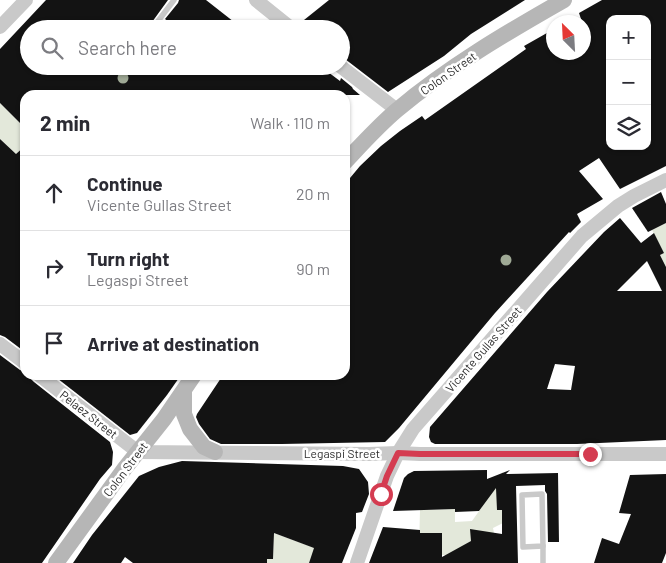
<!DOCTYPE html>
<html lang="en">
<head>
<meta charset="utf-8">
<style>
  :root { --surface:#fff; --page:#f7f7f7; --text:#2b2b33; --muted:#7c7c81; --line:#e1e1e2 }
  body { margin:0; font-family:Barlow,sans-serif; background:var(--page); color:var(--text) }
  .controls { position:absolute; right:15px; top:15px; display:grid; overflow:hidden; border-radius:10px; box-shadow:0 1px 4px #0004 }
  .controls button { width:45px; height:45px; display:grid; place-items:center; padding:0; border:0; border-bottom:1px solid var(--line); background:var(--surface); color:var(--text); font:25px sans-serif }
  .compass { position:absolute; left:546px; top:15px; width:45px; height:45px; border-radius:50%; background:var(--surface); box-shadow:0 1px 4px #0004; rotate:336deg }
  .stop { position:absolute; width:15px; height:15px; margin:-11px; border:4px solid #d43c51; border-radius:50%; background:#fff }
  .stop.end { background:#d43c51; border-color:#fff; box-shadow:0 1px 5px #0008 }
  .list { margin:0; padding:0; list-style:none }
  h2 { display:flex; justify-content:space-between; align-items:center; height:65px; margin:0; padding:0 20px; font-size:21px }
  h2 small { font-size:16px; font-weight:400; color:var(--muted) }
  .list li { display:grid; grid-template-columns:32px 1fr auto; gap:15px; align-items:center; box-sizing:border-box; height:75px; padding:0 20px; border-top:1px solid var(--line) }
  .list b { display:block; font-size:19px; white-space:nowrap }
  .list p { margin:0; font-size:16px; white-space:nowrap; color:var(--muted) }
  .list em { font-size:16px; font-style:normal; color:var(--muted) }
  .icon { flex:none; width:28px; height:28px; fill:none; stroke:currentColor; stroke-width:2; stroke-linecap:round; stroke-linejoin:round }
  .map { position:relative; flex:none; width:666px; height:563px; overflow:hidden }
  .search { position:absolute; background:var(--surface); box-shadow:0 1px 4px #0004; left:20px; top:20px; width:330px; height:55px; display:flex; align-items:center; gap:12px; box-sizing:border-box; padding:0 18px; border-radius:28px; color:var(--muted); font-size:19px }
  .panel { position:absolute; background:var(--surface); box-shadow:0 1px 4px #0004; left:20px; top:90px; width:330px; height:290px; border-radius:15px }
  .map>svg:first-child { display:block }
  .green { fill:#e3e8da }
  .building { fill:#131313; fill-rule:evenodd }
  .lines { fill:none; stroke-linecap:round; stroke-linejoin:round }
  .service { stroke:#c9c9c9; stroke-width:5.5 }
  .tertiary { stroke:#c9c9c9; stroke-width:14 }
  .secondary { stroke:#b6b6b6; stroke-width:16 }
  .tree { fill:#9fa995 }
  .route { stroke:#d43c51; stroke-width:6 }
  .labels { text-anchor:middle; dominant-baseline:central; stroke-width:5; stroke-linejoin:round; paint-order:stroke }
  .street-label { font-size:12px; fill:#2c2c2c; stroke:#fff }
</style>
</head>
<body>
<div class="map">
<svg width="666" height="563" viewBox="0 0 666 563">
  <rect width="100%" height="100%" fill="#fff"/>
  <g class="green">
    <polygon points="0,103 25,128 25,146 16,154 0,139"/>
    <polygon points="666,223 666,267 660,255 664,253 652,230"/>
    <polygon points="503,472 505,522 493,528 494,533 471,538 471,541 450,555 442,555 442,533 424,533 419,550 420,510 455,509 455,522 472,521 482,507 484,490 487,486"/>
    <polygon points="274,533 312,547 316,544 309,563 267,563 267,559 273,558"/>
  </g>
  <g class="building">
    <polygon points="46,0 168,0 147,29 29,29 29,66 314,66 322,72 324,69 340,81 341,78 352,87 353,89 360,95 25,95 25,128 0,103 0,49"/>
    <polygon points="179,0 206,0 243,29 178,29 165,19 178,3"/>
    <polygon points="329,0 525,0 471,34 444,56 388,92 345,59 341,57 341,29 301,29 299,24"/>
    <path d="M602 0H666V166L620 189 599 158 579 171 603 199 577 214 581 222 570 233 569 232 495 313 399 428 385 442 282 444H221L210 439 199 424 196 417 197 414 223 375H345V184L360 166 381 146 400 131 422 116 425 120 526 49 524 46 554 29V52H584V22H582L579 13ZM610 19H647V146H610Z"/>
    <polygon points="0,139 16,154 25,146 25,352 5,337 0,335"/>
    <polygon points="661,192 666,204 666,223 648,232 632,208"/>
    <path d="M620 218 641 243 654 233 664 253 660 255 666 267V440L577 444H435L431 442 429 437 430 427 547 292 604 232ZM647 261 662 291H617ZM555 364 575 366 571 390 547 389Z"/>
    <polygon points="0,355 20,370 25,372 25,375 30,375 31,379 34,382 110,442 113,452 112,465 100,479 42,563 0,563"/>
    <polygon points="53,375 181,375 167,395 137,433 130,435"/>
    <polygon points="182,461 343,466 359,469 368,482 369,494 362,512 356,513 356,528 342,563 309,563 314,548 274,533 273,559 267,559 267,563 133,563 125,557 121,563 73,563 92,535 139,476 159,467"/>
    <polygon points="487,470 487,479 510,470 506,474 558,473 559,542 548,542 547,494 545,491 545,485 516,486 518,563 369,563 383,527 420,530 420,533 442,533 442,557 471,541 470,529 502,534 502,510 497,510 496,488 479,511 455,512 455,509 393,511 404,478 408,474 414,471"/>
    <polygon points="666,474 666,553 662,563 594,563 602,538 619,544 631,514 619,513 630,475"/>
  </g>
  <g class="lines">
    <g class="service">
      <polyline points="152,29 174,0"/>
      <polygon points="542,494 543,546 523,547 522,495"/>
      <polyline points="543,546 543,563"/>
    </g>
    <g class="tertiary">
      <polyline points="256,0 292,29"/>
      <polyline points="0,27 26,0"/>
      <polyline points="340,66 397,110"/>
      <polyline points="0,344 25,363"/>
      <polyline points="39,375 138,452 369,454 398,453 420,454 666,454"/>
      <polyline points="357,563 387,476 398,453 413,429 582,236 618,206 634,196 666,180"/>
    </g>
    <g class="secondary">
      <path d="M345 162C362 144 378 126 397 110 448 67 506 33 564 0"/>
      <polyline points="184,391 184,414 190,429 204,447 215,452"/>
      <polyline points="56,563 125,468 164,419 194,375"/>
    </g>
  </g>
  <g class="tree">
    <circle cx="123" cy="78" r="5.5"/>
    <circle cx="506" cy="260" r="5.5"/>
  </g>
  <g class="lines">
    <polyline class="route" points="381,494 387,476 398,453 420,454 590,454"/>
  </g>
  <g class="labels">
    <g class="street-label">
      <text transform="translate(448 73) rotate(-35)">Colon Street</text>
      <text transform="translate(483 349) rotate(-49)">Vicente Gullas Street</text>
      <text transform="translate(89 414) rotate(38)">Pelaez Street</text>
      <text x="342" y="453">Legaspi Street</text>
      <text transform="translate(125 469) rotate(-53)">Colon Street</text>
    </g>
  </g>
</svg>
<div class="controls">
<button>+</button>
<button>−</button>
<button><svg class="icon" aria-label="layers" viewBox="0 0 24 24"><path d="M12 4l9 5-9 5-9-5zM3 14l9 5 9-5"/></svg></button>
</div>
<svg class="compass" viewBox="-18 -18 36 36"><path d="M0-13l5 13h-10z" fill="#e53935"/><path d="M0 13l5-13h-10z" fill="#7c7c81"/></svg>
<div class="stop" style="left:381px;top:494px"></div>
<div class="stop end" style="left:590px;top:454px"></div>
<div class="search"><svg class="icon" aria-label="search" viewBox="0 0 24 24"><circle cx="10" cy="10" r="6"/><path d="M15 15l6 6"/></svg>Search here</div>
<section class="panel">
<h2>2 min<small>Walk · 110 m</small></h2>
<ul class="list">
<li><svg class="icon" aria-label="ahead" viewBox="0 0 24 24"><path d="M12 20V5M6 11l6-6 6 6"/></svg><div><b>Continue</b><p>Vicente Gullas Street</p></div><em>20 m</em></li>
<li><svg class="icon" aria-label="right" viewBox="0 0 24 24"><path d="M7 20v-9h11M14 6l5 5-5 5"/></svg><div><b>Turn right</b><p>Legaspi Street</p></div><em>90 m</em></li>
<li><svg class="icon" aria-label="arrive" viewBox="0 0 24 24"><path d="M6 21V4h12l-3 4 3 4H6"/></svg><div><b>Arrive at destination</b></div></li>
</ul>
</section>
</div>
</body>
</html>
